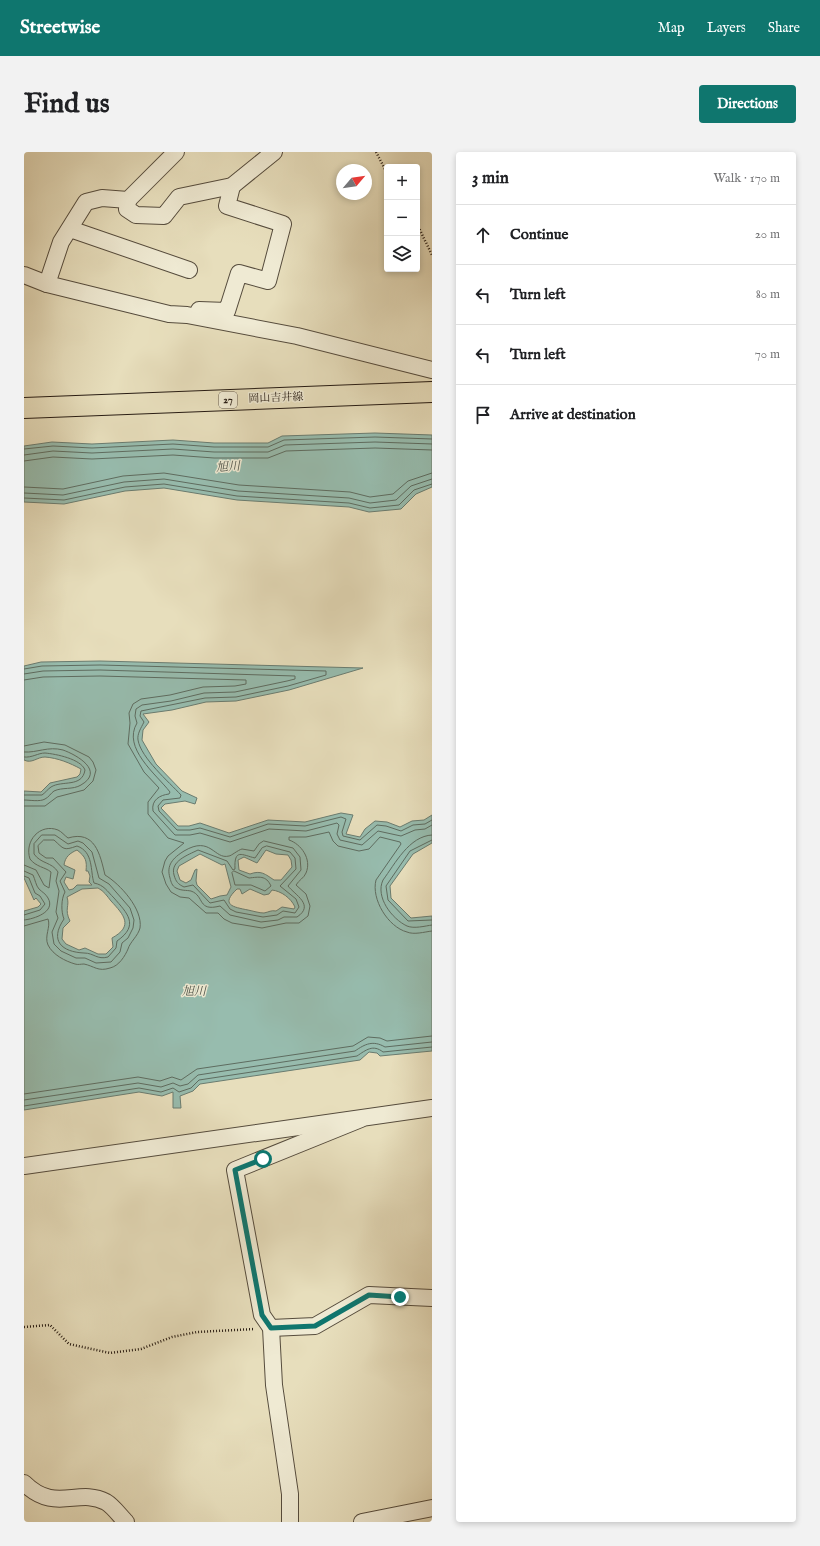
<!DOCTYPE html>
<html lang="en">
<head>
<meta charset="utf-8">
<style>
  :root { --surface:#fff; --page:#f2f2f2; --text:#202124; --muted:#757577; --line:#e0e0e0; --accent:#0f766e }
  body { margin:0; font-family:"IM FELL English","Noto Serif JP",serif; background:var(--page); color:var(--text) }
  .controls { position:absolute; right:12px; top:12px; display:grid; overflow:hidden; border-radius:4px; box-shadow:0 2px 6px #0003 }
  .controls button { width:36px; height:36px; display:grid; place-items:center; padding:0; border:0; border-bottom:1px solid var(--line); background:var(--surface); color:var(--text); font:20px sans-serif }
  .compass { position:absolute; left:312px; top:12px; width:36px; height:36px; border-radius:50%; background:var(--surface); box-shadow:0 2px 6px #0003; rotate:61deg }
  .stop { position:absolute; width:12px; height:12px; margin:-9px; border:3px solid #0f766e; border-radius:50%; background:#fff }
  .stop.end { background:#0f766e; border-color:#fff; box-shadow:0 1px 4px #0008 }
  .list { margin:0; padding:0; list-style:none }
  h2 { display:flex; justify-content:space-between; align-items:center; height:52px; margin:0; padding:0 16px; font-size:17px }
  h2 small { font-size:13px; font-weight:400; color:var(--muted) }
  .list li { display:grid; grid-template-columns:26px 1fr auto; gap:12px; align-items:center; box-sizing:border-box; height:60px; padding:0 16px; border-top:1px solid var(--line) }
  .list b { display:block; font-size:15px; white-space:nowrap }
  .list em { font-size:13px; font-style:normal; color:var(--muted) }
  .icon { flex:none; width:22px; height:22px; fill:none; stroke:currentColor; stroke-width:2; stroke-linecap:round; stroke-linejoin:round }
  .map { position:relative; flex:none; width:408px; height:1370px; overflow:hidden; border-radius:4px }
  header { display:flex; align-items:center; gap:24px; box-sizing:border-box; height:56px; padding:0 20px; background:var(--accent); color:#fff }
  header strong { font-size:19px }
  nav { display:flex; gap:22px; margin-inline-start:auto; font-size:14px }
  .intro { display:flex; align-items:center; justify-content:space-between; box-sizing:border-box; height:96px; padding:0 24px }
  h1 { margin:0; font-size:28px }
  .button { padding:10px 18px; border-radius:4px; background:var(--accent); color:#fff; font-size:14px; font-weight:700 }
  main { display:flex; gap:24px; padding:0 24px }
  aside { flex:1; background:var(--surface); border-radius:4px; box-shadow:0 2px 6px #0003 }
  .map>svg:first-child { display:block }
  .water { fill:#97bcae; stroke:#6a7c70; fill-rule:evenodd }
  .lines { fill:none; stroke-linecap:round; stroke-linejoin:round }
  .shore { stroke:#5e6c60; stroke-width:1 }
  .minor-casing { stroke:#564c3d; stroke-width:18 }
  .major-casing { stroke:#261b13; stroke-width:22 }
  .path { stroke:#261b13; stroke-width:2.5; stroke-dasharray:1 2; stroke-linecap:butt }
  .minor { stroke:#efead3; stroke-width:16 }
  .major { stroke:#e7debc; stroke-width:20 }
  .route { stroke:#0f766e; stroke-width:5 }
  .labels { text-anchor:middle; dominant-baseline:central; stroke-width:3; stroke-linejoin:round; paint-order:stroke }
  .shield { fill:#efead3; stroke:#62594d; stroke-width:1 }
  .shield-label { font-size:10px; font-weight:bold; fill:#261b13 }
  .street-label { font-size:11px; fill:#261b13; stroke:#efead3 }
  .water-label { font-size:12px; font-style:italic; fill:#4e5349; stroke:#efead3 }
</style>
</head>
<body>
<header>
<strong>Streetwise</strong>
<nav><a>Map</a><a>Layers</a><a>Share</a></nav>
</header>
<div class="intro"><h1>Find us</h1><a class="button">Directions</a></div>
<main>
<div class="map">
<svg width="408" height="1370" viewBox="0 0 408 1370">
  <rect width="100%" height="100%" fill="#e7debc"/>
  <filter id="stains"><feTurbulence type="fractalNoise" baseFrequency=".005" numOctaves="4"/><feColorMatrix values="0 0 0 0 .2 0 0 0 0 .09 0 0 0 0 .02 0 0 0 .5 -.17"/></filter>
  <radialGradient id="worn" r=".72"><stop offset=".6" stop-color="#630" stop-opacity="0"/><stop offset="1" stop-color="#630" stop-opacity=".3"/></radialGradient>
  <g class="water">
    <polygon points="351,281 408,283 408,335 392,342 377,357 345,360 325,355 213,348 140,336 101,339 40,352 0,350 0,294 28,290 68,292 149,288 190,291 244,291 258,284"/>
    <path d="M76 509 339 516 265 538 212 549 182 550 148 558 119 562 125 570 119 578 118 588 132 612 158 639 173 646 171 652 161 649 141 652 137 656 154 674H165L176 671 205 681 244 668 281 670 317 661 329 663 322 682 336 685 341 677 351 669 363 670 376 675 388 669 400 668 408 663V691L389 702 366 734 367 746 387 766 408 764V899L356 904 353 901 345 900 336 908 176 932 169 939 156 944 157 956H149V940L138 944 115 940 0 958V759L14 755 17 752 12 746 10 748 0 726V639L17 640 26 631 53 625 56 622 57 617C46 611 34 606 21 605 13 605 8 612 0 608V514L17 510ZM53 698C62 705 63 709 62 719H64L66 724 65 730 68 733H53L49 737 45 738 40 730 42 725 49 727 51 718 40 713C41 705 46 701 53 698ZM242 698 252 702 264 703 267 708 268 715 257 728H250C241 722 237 718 226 722L215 718 214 708 220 705 233 711ZM176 702 198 713 201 712 207 735 203 743 196 744 187 747 173 733 172 729 173 717 171 718 167 728 162 731 156 728 153 719 155 714ZM74 736C80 739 83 744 87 749 100 763 110 774 88 786L89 795 82 802H74L61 796 55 798 42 792 38 787 39 776 46 769C40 757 46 754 43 745L58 737ZM213 737H216L218 742 226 737 240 743 245 742 248 738C257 739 267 746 271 755L270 757 258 755 252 759C247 758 245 760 240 761 235 761 229 759 224 758 209 755 196 753 213 737Z"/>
  </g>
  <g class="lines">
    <g class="shore">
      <polyline points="0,297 29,294 68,296 149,292 190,295 244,295 260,288 351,285 408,287"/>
      <polyline points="0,303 29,299 68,301 149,297 190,300 244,300 261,293 351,290 408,292"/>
      <polyline points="0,309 29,305 68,307 149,303 190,306 244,306 262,299 351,296 408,298"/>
      <polyline points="0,335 39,337 99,324 140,321 215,333 326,340 346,345 369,342 384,329 408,321"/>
      <polyline points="0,341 39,343 100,330 140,327 214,339 325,346 346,351 372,348 387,334 408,327"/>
      <polyline points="0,346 40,348 101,335 140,332 213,344 325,351 346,356 375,353 390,338 408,332"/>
      <path d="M0 517 18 514 76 513 302 519V523L264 534 212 545 181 546 117 559 116 564 120 570C117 576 113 582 114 588 117 606 145 630 157 643L156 646 139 648 134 654 135 659 153 678H166L176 676 206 685 244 672 281 674 317 665 322 667 318 680 319 684 336 688 353 673 362 674 377 679 389 673 401 672 408 668"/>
      <path d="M0 522 19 519 76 518 271 524V527L263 529 211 540 180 541 147 549 118 553 112 557 111 564 113 571C98 596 132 622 146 640L145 642C136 643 127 648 129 659L151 683H166L176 681 206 690 245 677 282 679 313 671 315 673 313 682 316 688 338 693 354 679 377 684 391 678 401 677 408 673"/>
      <path d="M0 528 19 525 76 524 222 528V532L211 534 179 535 146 543 117 547 109 552 105 561 106 571 104 592 120 620 135 636 124 650V662L144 686 160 691 144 704 141 709 138 720 142 732 147 740 156 745 165 746 182 761H194L200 767 208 771 238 776 262 771H275L284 764 286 754 282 742 272 733C275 728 280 726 282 721 288 707 277 692 265 688V685H282L305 680 309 689 314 694 335 699 345 697 356 685 376 690 377 692 352 728C347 747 364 775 383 780 390 783 400 780 408 779"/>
      <polyline points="0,594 20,590 41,593 65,605 69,610 72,618 69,629 60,638 33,645 21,654 0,654"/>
      <path d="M0 600C13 601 24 594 39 598 53 603 81 619 57 633 49 638 38 635 30 639 27 641 25 645 21 647 16 650 6 648 0 648"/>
      <path d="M0 605C8 606 14 601 21 601 32 602 57 607 61 618 58 636 38 628 27 635 24 637 21 641 18 643H0"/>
      <path d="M18 683H31L44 692 54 689 59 691 68 700 75 726 85 732 106 756 110 768 109 776 104 786 98 791 96 800 87 810 72 811 61 806H52L37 799 30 792 28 780 34 766 32 760 35 739 32 729 34 720C28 710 17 712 10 702V692Z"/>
      <path d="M408 683C385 684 371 712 359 728 351 745 368 767 383 774 390 777 401 774 408 773"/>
      <path d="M20 688H30C40 697 39 699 53 694 70 700 66 719 70 731 80 733 83 739 90 746 103 761 116 773 93 789L92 796 84 805C73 808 70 801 60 801 38 800 25 789 40 767 37 760 37 747 41 740L36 729 42 720 29 706H22L15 701 14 694Z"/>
      <polyline points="408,688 386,699 362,734 364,748 384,769 408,768"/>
      <path d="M240 689 269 696 276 705 277 718 264 734C271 743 291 753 273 765H260L254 768 237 770 206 763 196 754C173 760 181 744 167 739 162 738 158 739 152 736 148 734 147 730 146 726 142 713 149 706 160 699 187 683 190 708 205 704 207 704 214 698 218 697L230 699 235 692Z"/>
      <path d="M243 694 266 700 271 706 272 717 256 734 272 747 275 755 271 761 259 759 253 763 239 765 212 760 206 757 200 748 186 751 169 733 160 735C154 732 152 730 150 723 146 709 164 703 174 698L203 709 209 718 211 717C210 696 218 703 231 706L238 696Z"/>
      <path d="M0 713 12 718 20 733 25 736 27 720C21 715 12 715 6 707 0 689 16 671 34 678 38 680 40 683 44 686 71 678 76 702 81 723 96 732 119 757 116 776 114 784 106 790 104 797 101 804 95 814 86 816 74 820 70 814 60 812 57 812 54 813 51 812 41 809 29 803 24 793 20 784 27 775 24 767L0 774"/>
      <path d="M0 719 9 723C11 727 12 734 15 737 18 740 22 742 24 746 32 760 10 767 0 768"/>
      <path d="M210 719 225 726C235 725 242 723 247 734L241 739 227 733H211L208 721Z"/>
      <polyline points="0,724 5,726 11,741 16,744 21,752 16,758 0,763"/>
      <polyline points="0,942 114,925 136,929 148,925 157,928 173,917 329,894 344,885 356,886 363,889 408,884"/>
      <path d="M0 948 114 931 137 935 149 931 156 934 164 932 174 923 331 899C341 892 349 888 361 895L408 890"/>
      <path d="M0 954 115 936 137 940 149 936 155 940 167 936 175 928 333 904C342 898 349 892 359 900L408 895"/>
    </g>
    <g class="minor-casing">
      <g id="minor">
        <polyline points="104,48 103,57 112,63 140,64 155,45 208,34 250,0"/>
        <polyline points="46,77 165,118"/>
        <polyline points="0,123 23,132 145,162 163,163 273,184 408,218"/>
        <polyline points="23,132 37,90 62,50 78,46 104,48 152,0"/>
        <polyline points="175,158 203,159 215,121 244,129 259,72 203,54 208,34"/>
        <polyline points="0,1014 408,956"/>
        <polyline points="247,1176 291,1174 345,1143 408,1146"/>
        <path d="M0 1331C31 1362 54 1335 82 1350 89 1354 96 1364 102 1370"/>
        <polyline points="266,1370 266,1342 250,1233 247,1176 238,1163 211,1018 337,967"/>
        <polyline points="338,1370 408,1356"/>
      </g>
    </g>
    <g class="major-casing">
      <polyline id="major" points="0,256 408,240"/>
    </g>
    <g class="path">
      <polyline points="352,0 363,21"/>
      <polyline points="393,72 408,103"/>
      <polyline points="0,1175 26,1173 45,1192 86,1201 117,1197 148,1185 173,1180 231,1177"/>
    </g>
    <use href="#minor" class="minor"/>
    <use href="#major" class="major"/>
  </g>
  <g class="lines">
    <polyline class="route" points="239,1007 211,1018 238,1163 247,1176 291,1174 345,1143 376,1145"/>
  </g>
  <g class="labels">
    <rect class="shield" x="195" y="240" width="18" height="16" rx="3"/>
    <g class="shield-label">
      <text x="204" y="248">27</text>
    </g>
    <g class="street-label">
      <text transform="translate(252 246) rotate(-2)">岡山吉井線</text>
    </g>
    <g class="water-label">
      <text transform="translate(204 315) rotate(-4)">旭川</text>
      <text x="170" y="839">旭川</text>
    </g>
  </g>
  <rect width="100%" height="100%" filter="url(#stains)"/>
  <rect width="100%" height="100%" fill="url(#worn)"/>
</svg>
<div class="controls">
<button>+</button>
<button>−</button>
<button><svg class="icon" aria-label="layers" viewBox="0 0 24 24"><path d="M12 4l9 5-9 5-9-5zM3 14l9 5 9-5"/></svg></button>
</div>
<svg class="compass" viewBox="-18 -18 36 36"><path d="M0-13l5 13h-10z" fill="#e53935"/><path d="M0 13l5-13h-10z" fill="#757577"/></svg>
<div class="stop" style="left:239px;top:1007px"></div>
<div class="stop end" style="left:376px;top:1145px"></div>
</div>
<aside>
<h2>3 min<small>Walk · 170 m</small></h2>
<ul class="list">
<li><svg class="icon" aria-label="ahead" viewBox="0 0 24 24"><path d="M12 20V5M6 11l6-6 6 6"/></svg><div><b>Continue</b></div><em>20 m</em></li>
<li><svg class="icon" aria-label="left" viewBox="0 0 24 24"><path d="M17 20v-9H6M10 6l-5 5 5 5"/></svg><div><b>Turn left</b></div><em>80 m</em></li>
<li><svg class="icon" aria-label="left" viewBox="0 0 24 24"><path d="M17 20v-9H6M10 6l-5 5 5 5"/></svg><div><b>Turn left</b></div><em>70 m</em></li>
<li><svg class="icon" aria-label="arrive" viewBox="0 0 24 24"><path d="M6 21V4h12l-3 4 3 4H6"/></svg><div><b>Arrive at destination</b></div></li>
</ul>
</aside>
</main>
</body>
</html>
